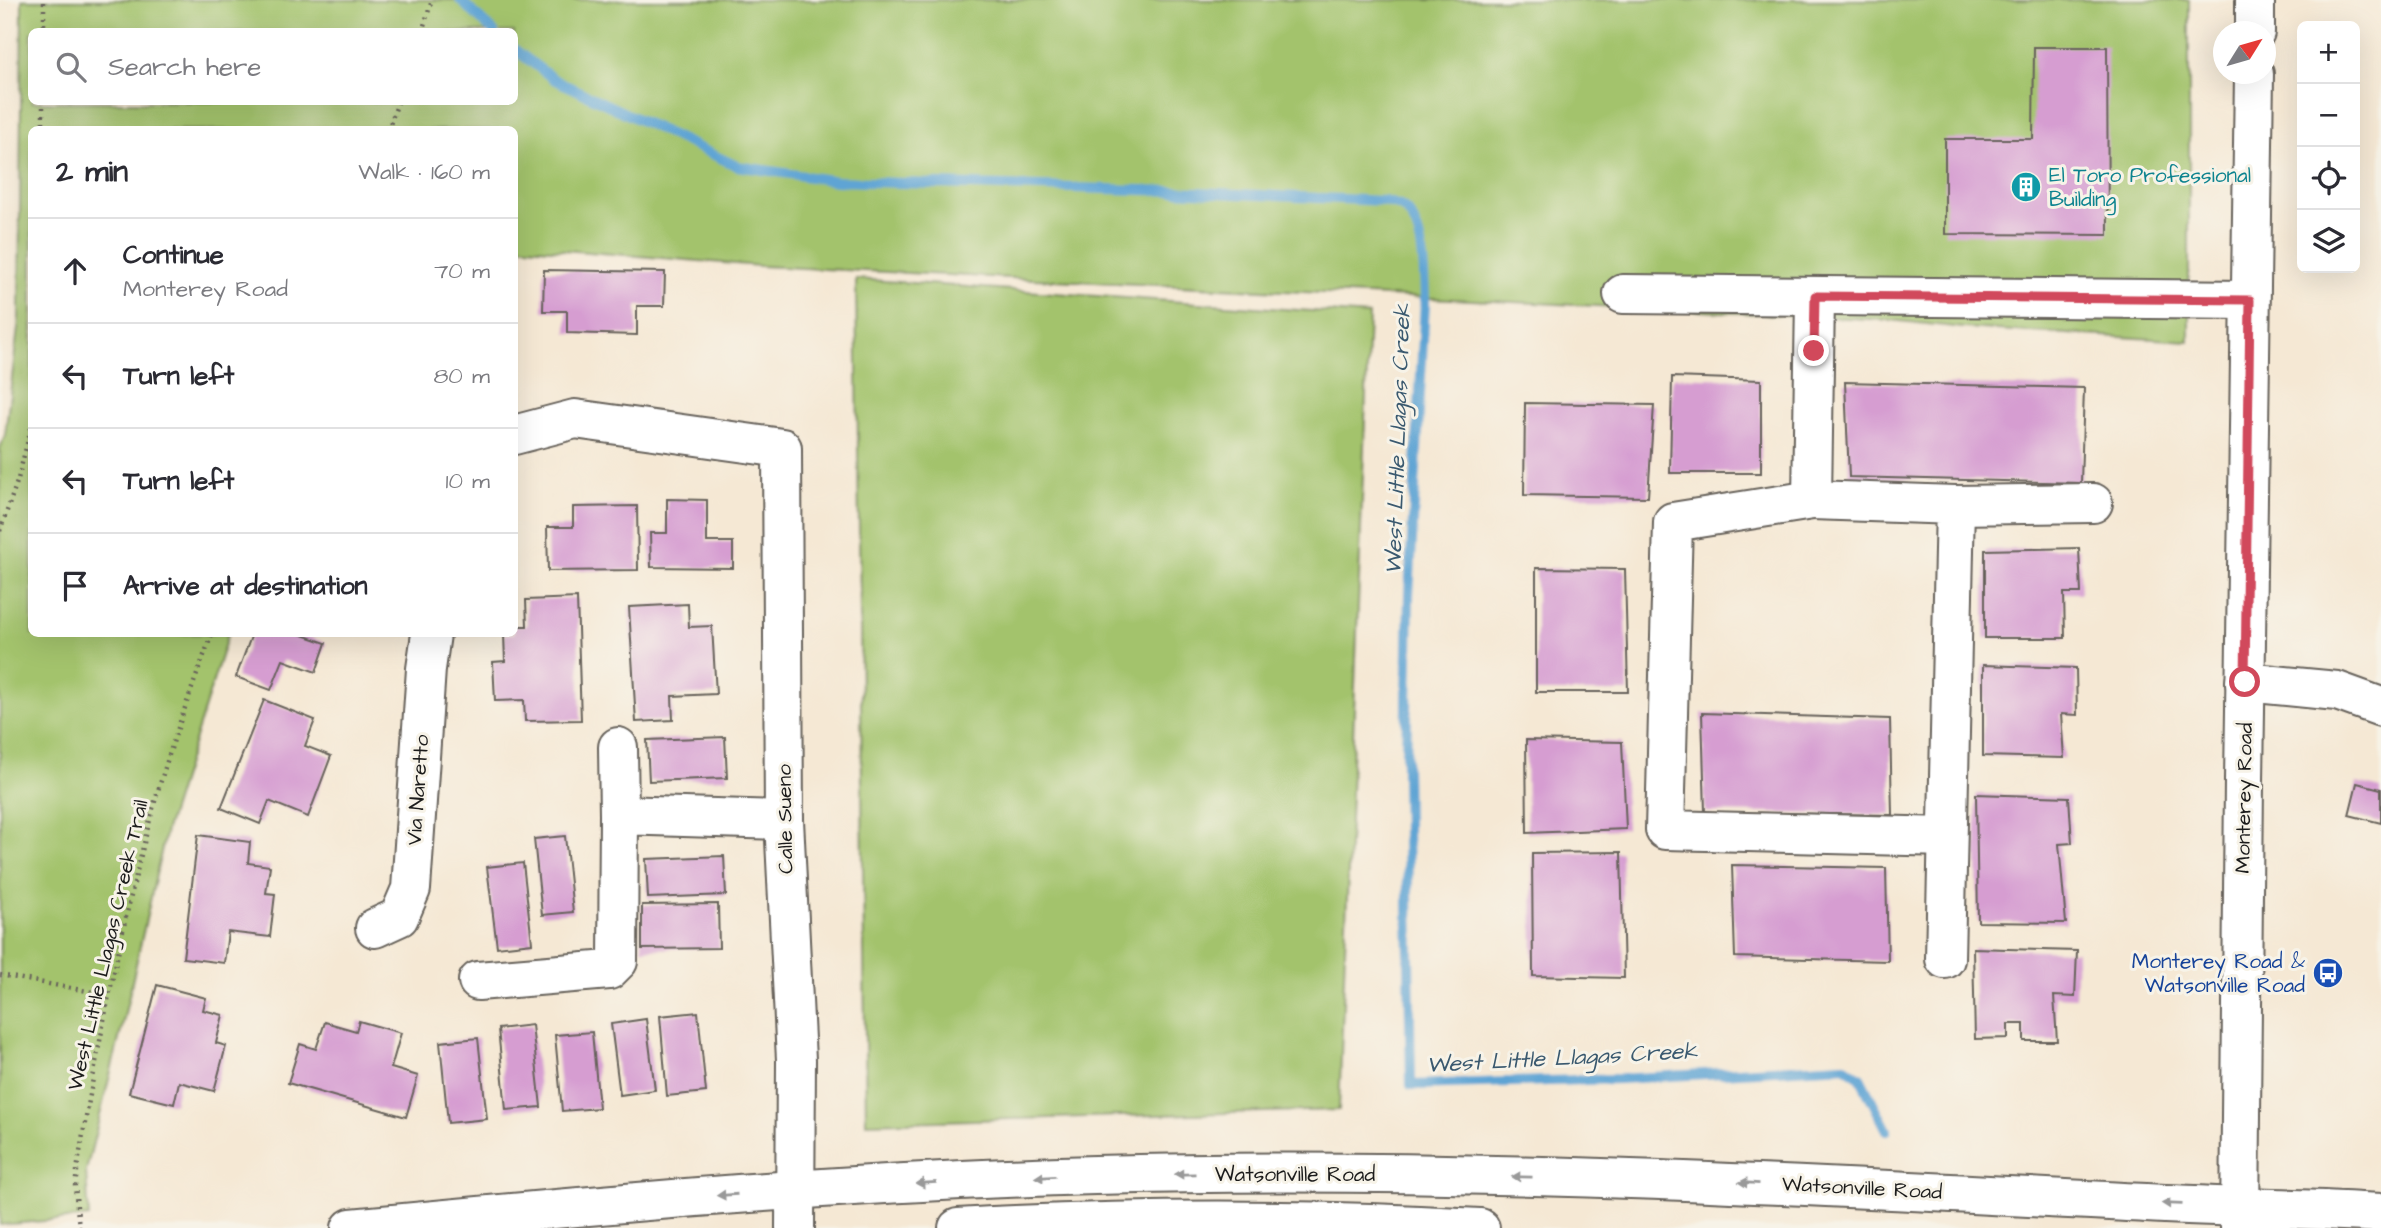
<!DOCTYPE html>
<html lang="en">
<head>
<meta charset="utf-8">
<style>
  :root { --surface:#fff; --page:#f7f7f7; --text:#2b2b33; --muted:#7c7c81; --line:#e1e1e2 }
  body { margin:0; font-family:"Architects Daughter",sans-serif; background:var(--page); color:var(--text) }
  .controls { position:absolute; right:21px; top:21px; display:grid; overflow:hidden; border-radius:10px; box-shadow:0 7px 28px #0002 }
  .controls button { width:63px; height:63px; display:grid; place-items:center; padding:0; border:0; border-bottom:2px solid var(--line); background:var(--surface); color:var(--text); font:35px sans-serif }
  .compass { position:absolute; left:2213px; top:21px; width:63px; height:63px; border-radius:50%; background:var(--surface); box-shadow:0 7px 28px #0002; rotate:53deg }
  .stop { position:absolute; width:21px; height:21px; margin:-16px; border:5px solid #d1495b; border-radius:50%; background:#fff }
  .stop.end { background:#d1495b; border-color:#fff; box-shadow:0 2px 7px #0008 }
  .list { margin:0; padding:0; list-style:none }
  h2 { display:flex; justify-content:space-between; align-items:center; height:91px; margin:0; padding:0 28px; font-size:30px }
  h2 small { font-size:23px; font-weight:400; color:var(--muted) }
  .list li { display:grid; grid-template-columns:46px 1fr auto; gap:21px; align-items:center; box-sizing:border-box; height:105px; padding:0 28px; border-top:2px solid var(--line) }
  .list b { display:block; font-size:26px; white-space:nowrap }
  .list p { margin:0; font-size:23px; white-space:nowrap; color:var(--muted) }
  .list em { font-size:23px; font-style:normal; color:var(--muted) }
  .icon { flex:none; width:38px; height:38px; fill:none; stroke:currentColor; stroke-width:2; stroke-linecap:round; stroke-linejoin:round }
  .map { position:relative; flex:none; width:2381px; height:1228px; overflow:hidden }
  .search { position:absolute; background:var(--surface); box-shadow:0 7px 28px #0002; left:28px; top:28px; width:490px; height:77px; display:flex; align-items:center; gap:18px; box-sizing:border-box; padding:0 24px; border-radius:10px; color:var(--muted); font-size:26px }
  .panel { position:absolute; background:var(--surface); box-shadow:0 7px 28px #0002; left:28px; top:126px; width:490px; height:511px; border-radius:10px }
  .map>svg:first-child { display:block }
  .green { fill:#a3c36c; stroke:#607044; stroke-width:2; fill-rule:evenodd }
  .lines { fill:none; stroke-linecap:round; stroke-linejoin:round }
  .stream { stroke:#5fa4d4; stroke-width:10 }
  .building { fill:#d69dd1 }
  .minor-casing { stroke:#68635c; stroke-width:42 }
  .major-casing { stroke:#68635c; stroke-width:42 }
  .path { stroke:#68635c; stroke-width:4.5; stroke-dasharray:2 5; stroke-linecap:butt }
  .minor { stroke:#fff; stroke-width:38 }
  .major { stroke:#fff; stroke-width:38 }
  .oneway { fill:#999 }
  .route { stroke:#d1495b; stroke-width:9 }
  .labels { text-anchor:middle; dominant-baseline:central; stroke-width:6; stroke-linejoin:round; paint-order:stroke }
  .culture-label { font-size:21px; fill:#0d838f; stroke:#f7f3e8; text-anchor:start }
  .street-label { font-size:21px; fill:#1c1c1c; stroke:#f7f3e8 }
  .transit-label { font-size:21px; fill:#164399; stroke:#f7f3e8; text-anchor:end }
  .water-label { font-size:23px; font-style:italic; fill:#3a596f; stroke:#f7f3e8 }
</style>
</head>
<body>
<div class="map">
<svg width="2381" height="1228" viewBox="0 0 2381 1228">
  <rect width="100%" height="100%" fill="#f7f3e8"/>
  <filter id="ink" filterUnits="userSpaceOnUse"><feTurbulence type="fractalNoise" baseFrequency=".0143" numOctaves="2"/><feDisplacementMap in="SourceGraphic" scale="14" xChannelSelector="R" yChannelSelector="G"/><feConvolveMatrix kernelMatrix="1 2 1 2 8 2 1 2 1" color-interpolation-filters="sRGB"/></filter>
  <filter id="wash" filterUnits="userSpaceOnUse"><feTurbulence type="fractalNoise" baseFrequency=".00686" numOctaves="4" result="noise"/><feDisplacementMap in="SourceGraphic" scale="28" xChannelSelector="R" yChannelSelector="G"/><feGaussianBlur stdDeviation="1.57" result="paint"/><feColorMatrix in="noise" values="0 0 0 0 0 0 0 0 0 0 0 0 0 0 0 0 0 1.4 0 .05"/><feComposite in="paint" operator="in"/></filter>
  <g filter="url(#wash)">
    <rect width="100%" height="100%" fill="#f5e8d4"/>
    <g class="green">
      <path d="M22 0H2189V341L1963 328 1890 320 760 266 515 246 514 130H32V634H228L166 830 122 1027 86 1171 89 1217 0 1225V449L5 435 19 320ZM32 32H514V102H32Z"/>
      <polygon points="856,279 1369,315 1339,1110 866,1123"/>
    </g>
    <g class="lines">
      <g class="stream">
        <polyline points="460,0 494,32"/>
        <path d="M514 49 555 80 737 166 837 181 1174 191 1384 201C1389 203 1396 204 1400 206 1426 220 1424 277 1425 302L1409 595 1406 766 1411 1085 1618 1079 1844 1066 1860 1077 1887 1130"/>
      </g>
    </g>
    <g id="blocks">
      <g class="building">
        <polygon points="2034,47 2107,47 2108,235 1945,234 1945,139 2033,139"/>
        <polygon points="544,270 665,272 664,306 637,306 637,335 567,333 567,311 543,311"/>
        <polygon points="1672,377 1761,380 1761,473 1670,473"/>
        <polygon points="1845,382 2084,388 2081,483 1849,477"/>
        <polygon points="1525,403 1654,405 1648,497 1524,495"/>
        <polygon points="667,499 707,500 707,542 733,542 733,568 651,567 650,533 667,533"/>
        <polygon points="637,506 638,570 548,571 547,527 573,527 573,507"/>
        <polygon points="2079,548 2081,593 2064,593 2065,638 1985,638 1985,550"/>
        <polygon points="1536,568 1625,569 1628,692 1536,692"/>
        <polygon points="577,598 581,720 525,721 524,700 495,701 493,662 505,661 504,634 514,634 514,626 527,626 526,600"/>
        <polygon points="688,604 689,627 712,626 716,694 672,696 673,720 636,722 629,607"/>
        <polygon points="252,634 300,634 326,643 316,672 283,660 271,690 236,677"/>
        <polygon points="1983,665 2076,668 2077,715 2061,714 2064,758 1983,756"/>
        <polygon points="264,700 315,720 305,746 331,756 308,817 269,801 260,824 221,808"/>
        <polygon points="1702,713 1890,719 1892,815 1705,812"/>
        <polygon points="725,737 727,778 649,781 647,740"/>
        <polygon points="1526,740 1622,742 1626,829 1527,833"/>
        <polygon points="2357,783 2381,789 2381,823 2349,815"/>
        <polygon points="1976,794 2069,797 2072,843 2059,844 2066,923 1978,922"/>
        <polygon points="198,835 250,842 248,863 270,866 266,893 275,894 270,937 228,932 224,963 183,958"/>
        <polygon points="565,836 573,912 542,915 534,839"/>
        <polygon points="1621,852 1624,978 1533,976 1532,853"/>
        <polygon points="724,856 726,895 648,898 646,859"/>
        <polygon points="523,863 532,943 497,947 487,867"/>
        <polygon points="1732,865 1886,868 1888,961 1735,957"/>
        <polygon points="718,904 719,948 642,949 642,905"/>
        <polygon points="1973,948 2077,951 2075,997 2054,996 2057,1041 2024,1041 2024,1024 2008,1024 2008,1038 1975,1039"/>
        <polygon points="157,985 206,998 203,1010 223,1015 216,1043 226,1046 214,1091 179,1082 174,1104 129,1093"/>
        <polygon points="698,1012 706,1092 667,1096 660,1016"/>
        <polygon points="646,1019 655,1090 620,1095 611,1024"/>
        <polygon points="359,1021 401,1033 391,1068 418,1076 406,1117 288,1083 300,1044 316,1049 325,1022 356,1031"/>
        <polygon points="532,1025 541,1107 506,1110 498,1029"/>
        <polygon points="592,1032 599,1108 562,1111 555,1035"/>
        <polygon points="478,1038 487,1119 448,1123 440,1042"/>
      </g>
    </g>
  </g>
  <g filter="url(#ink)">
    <use href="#blocks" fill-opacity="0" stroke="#68635c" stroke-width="2"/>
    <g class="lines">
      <g class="minor-casing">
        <g id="minor">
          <polyline points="1623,294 2250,300"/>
          <polyline points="1815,296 1812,500 1955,505 1945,959"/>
          <polyline points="514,435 575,419 782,448 784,820 796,1060 795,1228"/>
          <polyline points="1812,500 1673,522 1665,830 1947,837"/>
          <polyline points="1955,505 2093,503"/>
          <polyline points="2245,682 2337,691 2381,707"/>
          <polyline points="618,747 619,815"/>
          <polyline points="375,928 399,917 411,889 426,669 431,634"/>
          <polyline points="478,981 609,970 618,961 619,815 784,820"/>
        </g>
      </g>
      <g class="major-casing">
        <g id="major">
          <polyline points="2255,32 2255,0"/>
          <path d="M351 1228C599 1204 846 1182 1095 1175 1446 1165 1796 1185 2146 1203 2224 1207 2303 1208 2381 1213"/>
          <path d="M958 1228C1131 1218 1306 1218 1480 1228"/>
          <polyline points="2240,1228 2244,781 2254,74"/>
        </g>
      </g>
      <g class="path">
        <polyline points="44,32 44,0"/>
        <polyline points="422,32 432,0"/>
        <polyline points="43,130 43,102"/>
        <polyline points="388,130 398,102"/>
        <polyline points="0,531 18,479 32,424"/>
        <polyline points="0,975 109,995"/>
        <path d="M79 1228 75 1186 78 1164C98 1044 122 923 154 805 170 747 191 690 212 634"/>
      </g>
      <use href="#minor" class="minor"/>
      <use href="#major" class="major"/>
    </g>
    <defs><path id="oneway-solid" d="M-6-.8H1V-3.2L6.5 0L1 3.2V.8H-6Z" transform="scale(1.75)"/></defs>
    <g class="oneway">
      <use href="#oneway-solid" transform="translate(1185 1174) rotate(179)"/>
      <use href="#oneway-solid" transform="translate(1045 1177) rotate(177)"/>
      <use href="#oneway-solid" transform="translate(1522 1177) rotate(-179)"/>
      <use href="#oneway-solid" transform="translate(926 1183) rotate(177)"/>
      <use href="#oneway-solid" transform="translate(1749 1183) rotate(-177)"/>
      <use href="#oneway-solid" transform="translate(727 1195) rotate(176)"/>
      <use href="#oneway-solid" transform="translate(2172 1204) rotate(-178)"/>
    </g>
  </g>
  <g class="lines" filter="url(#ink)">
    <polyline class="route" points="1814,351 1815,296 2250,300 2245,682"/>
  </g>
  <defs>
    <g id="building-disc" transform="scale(1.575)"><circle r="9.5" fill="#0f9aa8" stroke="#f7f3e8"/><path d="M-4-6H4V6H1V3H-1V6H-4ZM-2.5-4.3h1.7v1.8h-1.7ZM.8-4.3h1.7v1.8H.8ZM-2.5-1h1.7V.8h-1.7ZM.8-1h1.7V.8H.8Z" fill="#fff"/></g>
    <g id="bus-disc" transform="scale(1.575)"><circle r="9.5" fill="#1a4fb4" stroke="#f7f3e8"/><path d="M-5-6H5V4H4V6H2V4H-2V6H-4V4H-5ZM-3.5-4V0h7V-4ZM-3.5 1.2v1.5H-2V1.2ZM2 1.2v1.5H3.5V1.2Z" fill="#fff"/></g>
  </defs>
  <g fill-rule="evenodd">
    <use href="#building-disc" x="2026" y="187"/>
    <use href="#bus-disc" x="2328" y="973"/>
  </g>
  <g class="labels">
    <g class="culture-label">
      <text x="2049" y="175">El Toro Professional<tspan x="2049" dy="24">Building</tspan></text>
    </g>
    <g class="street-label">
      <text transform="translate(418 790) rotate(-86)">Via Naretto</text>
      <text transform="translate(2244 798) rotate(-89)">Monterey Road</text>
      <text transform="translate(785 819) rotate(-91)">Calle Sueno</text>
      <text transform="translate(108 945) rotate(-77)">West Little Llagas Creek Trail</text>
      <text x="1295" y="1174">Watsonville Road</text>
      <text transform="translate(1862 1188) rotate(3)">Watsonville Road</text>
    </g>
    <g class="transit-label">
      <text x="2305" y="961">Monterey Road &amp;<tspan x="2305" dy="24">Watsonville Road</tspan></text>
    </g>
    <g class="water-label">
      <text transform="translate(1398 439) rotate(-88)">West Little Llagas Creek</text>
      <text transform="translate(1562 1058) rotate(-3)">West Little Llagas Creek</text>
    </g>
  </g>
</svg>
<div class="controls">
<button>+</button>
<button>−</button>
<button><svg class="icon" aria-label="locate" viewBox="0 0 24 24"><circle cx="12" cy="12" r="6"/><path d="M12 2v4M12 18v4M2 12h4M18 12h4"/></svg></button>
<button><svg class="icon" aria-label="layers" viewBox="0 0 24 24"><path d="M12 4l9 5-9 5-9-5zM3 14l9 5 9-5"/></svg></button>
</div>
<svg class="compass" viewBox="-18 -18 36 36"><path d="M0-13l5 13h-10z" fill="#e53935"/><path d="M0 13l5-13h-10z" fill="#7c7c81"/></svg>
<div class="stop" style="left:2245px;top:682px"></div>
<div class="stop end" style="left:1814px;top:351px"></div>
<div class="search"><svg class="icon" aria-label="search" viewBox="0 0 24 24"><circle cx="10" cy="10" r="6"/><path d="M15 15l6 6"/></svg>Search here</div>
<section class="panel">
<h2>2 min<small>Walk · 160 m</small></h2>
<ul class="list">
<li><svg class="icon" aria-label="ahead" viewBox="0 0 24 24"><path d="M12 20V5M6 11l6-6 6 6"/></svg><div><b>Continue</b><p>Monterey Road</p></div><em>70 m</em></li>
<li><svg class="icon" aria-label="left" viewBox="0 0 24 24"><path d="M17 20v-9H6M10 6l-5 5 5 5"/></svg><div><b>Turn left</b></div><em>80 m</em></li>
<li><svg class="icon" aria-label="left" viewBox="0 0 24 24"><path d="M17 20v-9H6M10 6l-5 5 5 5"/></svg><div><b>Turn left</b></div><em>10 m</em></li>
<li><svg class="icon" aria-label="arrive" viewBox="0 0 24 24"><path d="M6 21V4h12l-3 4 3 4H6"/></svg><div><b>Arrive at destination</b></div></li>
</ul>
</section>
</div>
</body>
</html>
